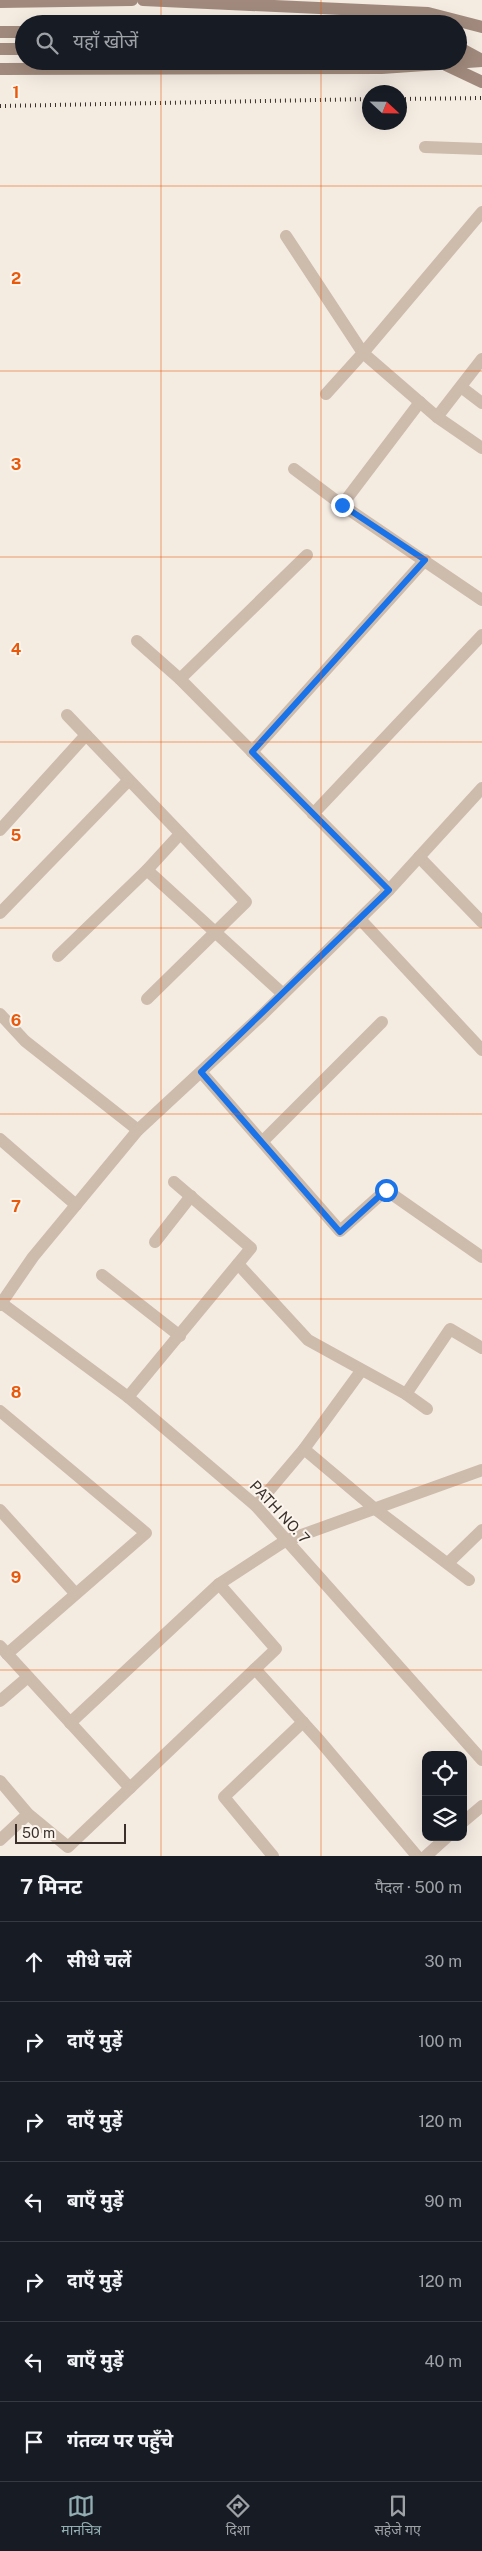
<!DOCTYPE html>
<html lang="hi">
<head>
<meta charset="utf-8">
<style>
  :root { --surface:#171b24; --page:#242831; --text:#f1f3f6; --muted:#9ea1a6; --line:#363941; --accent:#92aeb2 }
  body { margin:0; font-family:"Public Sans","Noto Sans Devanagari",sans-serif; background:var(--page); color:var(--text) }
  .controls { position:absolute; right:15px; bottom:15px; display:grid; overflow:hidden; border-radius:10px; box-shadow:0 5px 20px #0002 }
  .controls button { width:45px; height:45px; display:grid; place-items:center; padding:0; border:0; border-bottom:1px solid var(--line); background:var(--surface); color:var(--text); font:25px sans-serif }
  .compass { position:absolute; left:362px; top:85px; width:45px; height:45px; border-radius:50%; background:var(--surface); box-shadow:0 5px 20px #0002; rotate:112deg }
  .scale { position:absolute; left:15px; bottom:12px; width:111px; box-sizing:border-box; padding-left:5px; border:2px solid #3b302b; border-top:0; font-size:14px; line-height:18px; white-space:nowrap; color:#3b302b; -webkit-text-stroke:4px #fbf5ee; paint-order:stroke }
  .stop { position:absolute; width:15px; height:15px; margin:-11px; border:4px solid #1a73e8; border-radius:50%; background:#fff }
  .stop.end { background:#1a73e8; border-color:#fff; box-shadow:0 1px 5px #0008 }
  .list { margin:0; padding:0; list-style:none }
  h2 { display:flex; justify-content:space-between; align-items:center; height:65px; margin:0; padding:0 20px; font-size:21px }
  h2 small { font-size:16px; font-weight:400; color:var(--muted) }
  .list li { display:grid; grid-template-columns:32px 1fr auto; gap:15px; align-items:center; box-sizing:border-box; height:80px; padding:0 20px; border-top:1px solid var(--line) }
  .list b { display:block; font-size:19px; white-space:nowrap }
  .list em { font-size:16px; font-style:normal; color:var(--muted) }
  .icon { flex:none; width:28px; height:28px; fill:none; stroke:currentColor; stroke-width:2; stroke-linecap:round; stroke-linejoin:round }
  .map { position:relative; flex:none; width:482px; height:1856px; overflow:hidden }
  .search { position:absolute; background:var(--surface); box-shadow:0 5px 20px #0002; left:15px; right:15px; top:15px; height:55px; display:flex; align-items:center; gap:12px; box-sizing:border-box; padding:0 18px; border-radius:28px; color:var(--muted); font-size:19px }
  .sheet { height:625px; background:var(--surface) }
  nav { display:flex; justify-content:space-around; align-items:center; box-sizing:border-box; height:70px; border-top:1px solid var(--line); background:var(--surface); font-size:14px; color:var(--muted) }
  nav a { display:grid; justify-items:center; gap:2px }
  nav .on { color:var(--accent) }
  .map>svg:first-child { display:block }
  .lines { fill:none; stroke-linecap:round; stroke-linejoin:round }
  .minor { stroke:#cdbbac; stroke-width:12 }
  .tertiary { stroke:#cdbbac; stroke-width:12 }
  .secondary { stroke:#a18a7d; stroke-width:12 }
  .rail { stroke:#3b302b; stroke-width:4; stroke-dasharray:1 4; stroke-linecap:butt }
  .route { stroke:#1a73e8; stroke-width:6 }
  .grid { fill:none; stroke:#e8590c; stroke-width:1; stroke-opacity:0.55 }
  .labels { text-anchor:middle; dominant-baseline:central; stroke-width:4; stroke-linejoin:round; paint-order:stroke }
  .street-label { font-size:15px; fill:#3b302b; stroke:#fbf5ee }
  .grid-label { font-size:16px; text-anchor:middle; font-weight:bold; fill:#e8590c; stroke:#fbf5ee; stroke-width:4; stroke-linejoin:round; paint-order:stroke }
</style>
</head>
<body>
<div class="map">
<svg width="482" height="1856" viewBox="0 0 482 1856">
  <rect width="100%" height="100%" fill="#f4ebe1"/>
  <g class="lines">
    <g class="minor">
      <polyline points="425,147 482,149"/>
      <polyline points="286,236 363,353 326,394"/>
      <polyline points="461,387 482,403"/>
      <polyline points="437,417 482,359"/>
      <polyline points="294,469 342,505 482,600"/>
      <polyline points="342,505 420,402"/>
      <polyline points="307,555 180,679 389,890"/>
      <polyline points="137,641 180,679"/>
      <polyline points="67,715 246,902 147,999"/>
      <polyline points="252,752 425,560"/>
      <polyline points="313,814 482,635"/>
      <polyline points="0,830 86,735"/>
      <polyline points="419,857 482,922"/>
      <polyline points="147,870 283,994"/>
      <polyline points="0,913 128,781"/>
      <polyline points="360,919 482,1050"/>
      <polyline points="58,956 147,870 180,834"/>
      <polyline points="0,1014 25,1041 138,1130"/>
      <polyline points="201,1072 340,1231 386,1190 482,1257"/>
      <polyline points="0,1139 76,1205"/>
      <polyline points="263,1141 382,1022"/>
      <polyline points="155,1242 191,1196"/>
      <polyline points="238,1264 308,1340 406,1394"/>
      <polyline points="102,1275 180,1336"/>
      <polyline points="0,1305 33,1257 138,1130 262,1015 389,890 482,788"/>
      <polyline points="128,1397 251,1248 174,1182"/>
      <polyline points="427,1409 406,1394 450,1329 482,1348"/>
      <polyline points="0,1411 146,1533 7,1654"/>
      <polyline points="304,1449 374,1508 469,1580"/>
      <polyline points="256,1506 304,1449 361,1371"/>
      <polyline points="0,1510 75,1593"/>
      <polyline points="448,1563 482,1530"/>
      <polyline points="0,1646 130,1788"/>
      <polyline points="255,1669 320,1741 417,1856"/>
      <polyline points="0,1701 28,1677"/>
      <polyline points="70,1723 219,1584 285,1541 482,1470"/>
      <polyline points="0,1781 28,1814 68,1847 276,1649 219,1584"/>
      <polyline points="463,1822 482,1806"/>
      <polyline points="0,1840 28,1814"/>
      <polyline points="273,1856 224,1797 303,1722"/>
      <polyline points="426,1856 447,1837"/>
    </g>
    <g class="tertiary">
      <polyline points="482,212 363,353 437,417 482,448"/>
      <polyline points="0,1302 128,1397 256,1506 482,1760"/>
    </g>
    <g class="secondary">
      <polyline points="143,0 428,13 482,27"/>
      <polyline points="0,2 132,0"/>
      <polyline points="0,32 24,32"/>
      <polyline points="458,47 482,60"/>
      <polyline points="0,49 24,49"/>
      <polyline points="446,65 482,82"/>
      <polyline points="0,69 382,68 482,61"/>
    </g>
    <g class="rail">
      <polyline points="400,99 482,98"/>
      <polyline points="0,106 370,99"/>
    </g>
  </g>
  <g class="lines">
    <polyline class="route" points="342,505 425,560 252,752 389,890 201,1072 340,1232 386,1190"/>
  </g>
  <path class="grid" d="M161 0V24M321 0V24M161 61V1856M321 61V1856M0 186H482M0 371H482M0 557H482M0 742H482M0 928H482M0 1114H482M0 1299H482M0 1485H482M0 1670H482"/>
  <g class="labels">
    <g class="street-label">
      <text transform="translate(280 1512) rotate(47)">PATH NO. 7</text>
    </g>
  </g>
  <g class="grid-label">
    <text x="16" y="98">1</text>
    <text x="16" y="284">2</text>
    <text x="16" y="470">3</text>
    <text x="16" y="655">4</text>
    <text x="16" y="841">5</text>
    <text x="16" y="1026">6</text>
    <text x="16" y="1212">7</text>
    <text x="16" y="1398">8</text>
    <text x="16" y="1583">9</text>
  </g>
</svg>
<div class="controls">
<button><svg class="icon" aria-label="locate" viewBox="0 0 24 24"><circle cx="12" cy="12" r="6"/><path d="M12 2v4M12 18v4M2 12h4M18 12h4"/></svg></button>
<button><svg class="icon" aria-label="layers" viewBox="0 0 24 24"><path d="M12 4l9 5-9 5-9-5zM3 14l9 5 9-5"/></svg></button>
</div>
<svg class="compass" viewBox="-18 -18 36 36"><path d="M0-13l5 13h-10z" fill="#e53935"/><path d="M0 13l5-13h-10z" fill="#9ea1a6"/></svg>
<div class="scale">50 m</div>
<div class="stop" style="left:386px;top:1190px"></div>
<div class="stop end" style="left:342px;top:505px"></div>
<div class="search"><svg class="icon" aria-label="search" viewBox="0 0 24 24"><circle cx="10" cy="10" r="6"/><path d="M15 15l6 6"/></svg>यहाँ खोजें</div>
</div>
<section class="sheet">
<h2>7 मिनट<small>पैदल · 500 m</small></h2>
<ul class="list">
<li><svg class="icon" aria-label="ahead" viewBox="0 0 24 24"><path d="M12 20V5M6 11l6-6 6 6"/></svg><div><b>सीधे चलें</b></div><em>30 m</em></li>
<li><svg class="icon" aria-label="right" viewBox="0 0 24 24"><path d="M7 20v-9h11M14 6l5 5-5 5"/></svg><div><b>दाएँ मुड़ें</b></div><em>100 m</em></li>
<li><svg class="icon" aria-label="right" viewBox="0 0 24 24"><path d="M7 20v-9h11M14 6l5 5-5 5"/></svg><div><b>दाएँ मुड़ें</b></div><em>120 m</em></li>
<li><svg class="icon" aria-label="left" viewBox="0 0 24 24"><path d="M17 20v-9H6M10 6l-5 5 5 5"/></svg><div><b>बाएँ मुड़ें</b></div><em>90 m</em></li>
<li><svg class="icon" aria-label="right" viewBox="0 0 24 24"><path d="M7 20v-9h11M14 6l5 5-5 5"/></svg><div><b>दाएँ मुड़ें</b></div><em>120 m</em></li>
<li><svg class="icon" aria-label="left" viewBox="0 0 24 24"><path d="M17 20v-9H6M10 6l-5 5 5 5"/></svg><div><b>बाएँ मुड़ें</b></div><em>40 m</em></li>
<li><svg class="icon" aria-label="arrive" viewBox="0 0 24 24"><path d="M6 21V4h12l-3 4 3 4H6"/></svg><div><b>गंतव्य पर पहुँचे</b></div></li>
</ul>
</section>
<nav>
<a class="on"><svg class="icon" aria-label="map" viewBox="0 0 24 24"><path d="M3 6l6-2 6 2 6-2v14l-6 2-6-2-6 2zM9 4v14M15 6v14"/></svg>मानचित्र</a>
<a><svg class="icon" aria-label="directions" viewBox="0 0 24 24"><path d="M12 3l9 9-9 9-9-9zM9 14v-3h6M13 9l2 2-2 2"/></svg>दिशा</a>
<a><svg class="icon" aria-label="saved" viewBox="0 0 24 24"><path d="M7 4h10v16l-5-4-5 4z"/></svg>सहेजे गए</a>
</nav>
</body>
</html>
